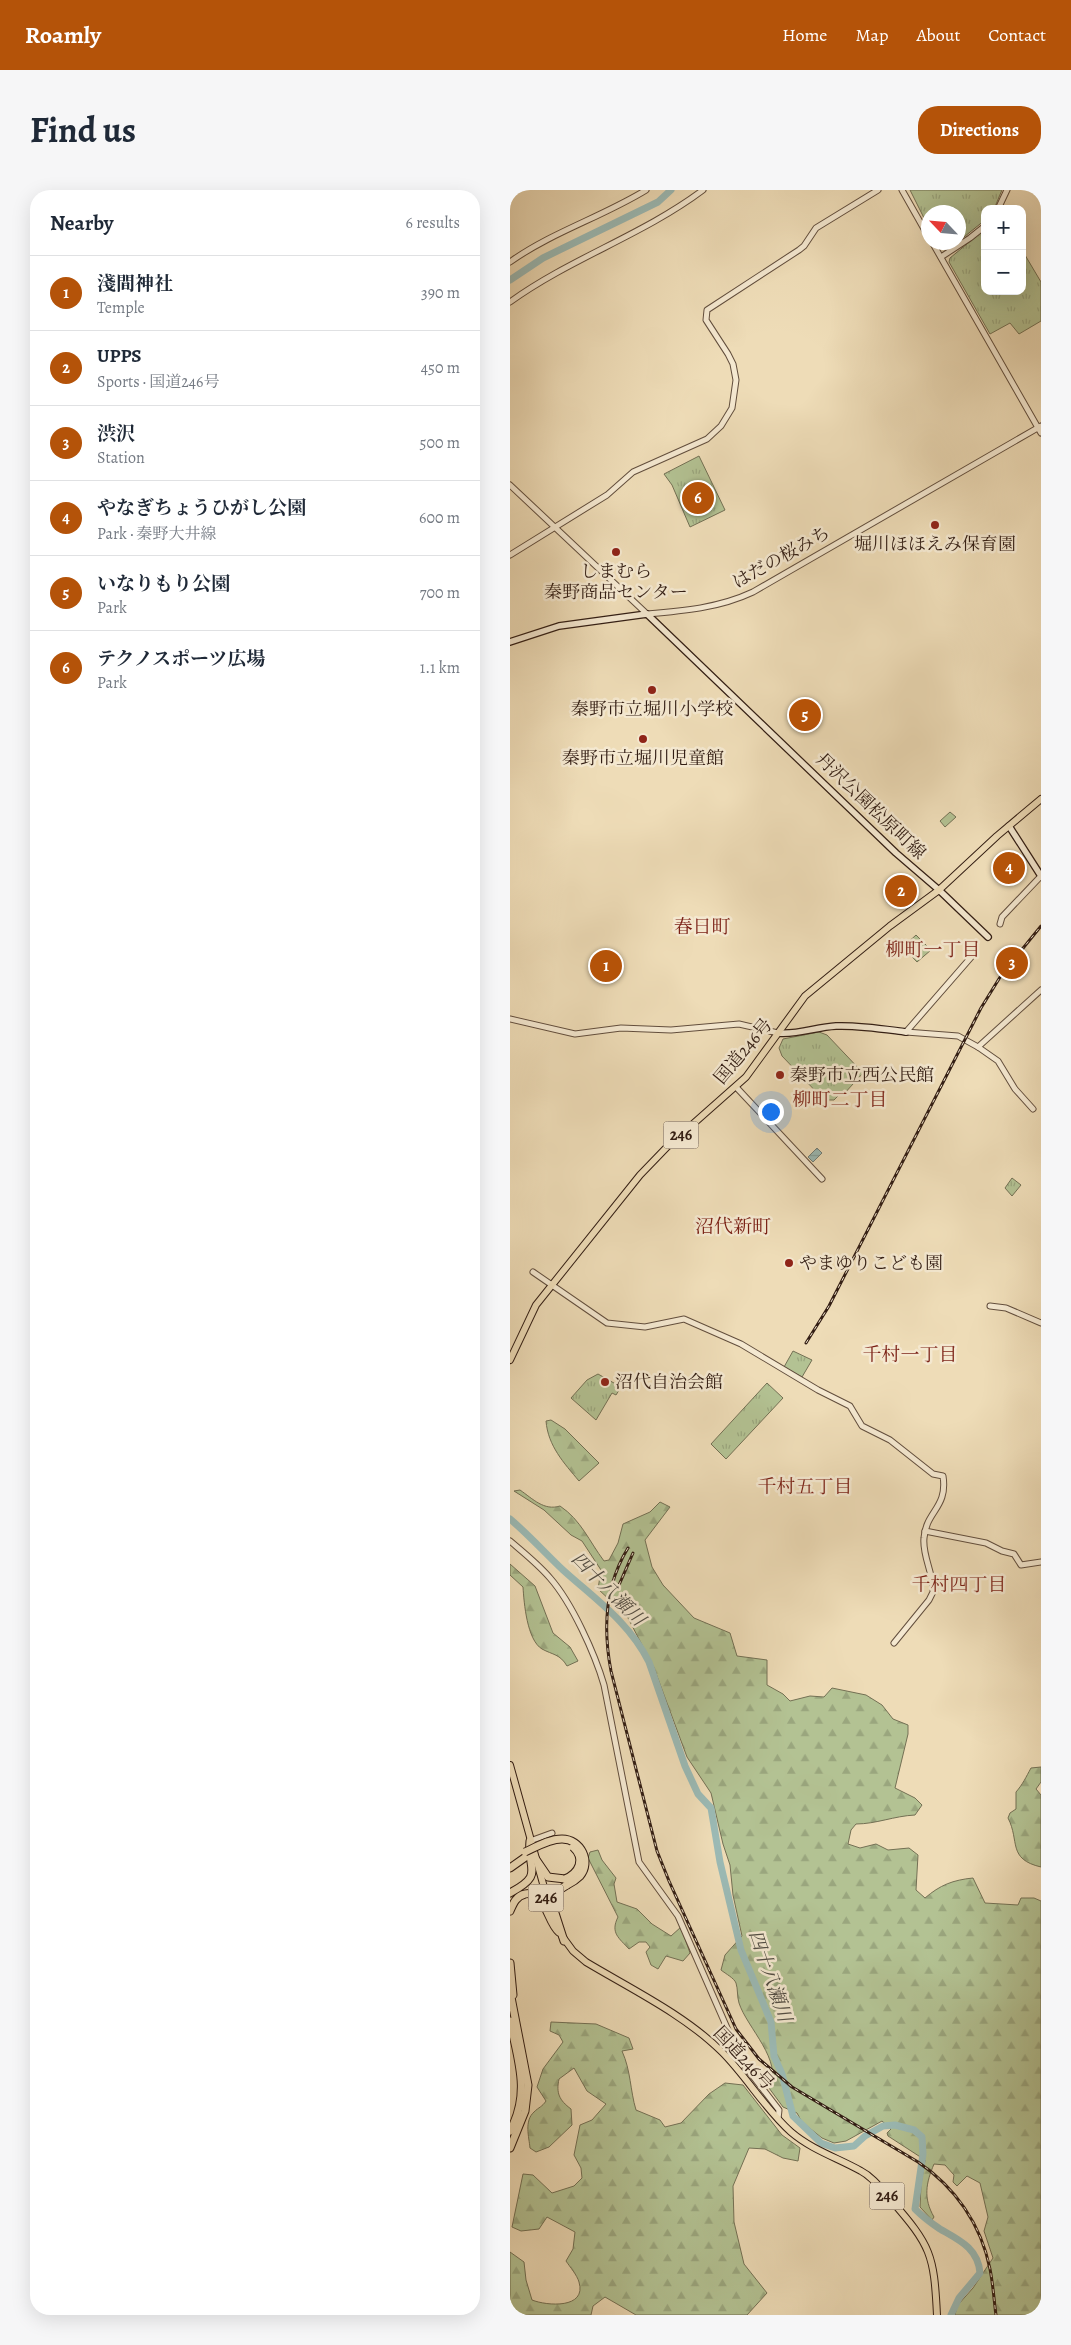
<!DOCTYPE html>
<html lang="en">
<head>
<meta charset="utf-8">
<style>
  :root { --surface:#fff; --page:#f6f6f7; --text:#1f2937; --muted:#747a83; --line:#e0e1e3; --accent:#b45309 }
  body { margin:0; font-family:Alegreya,"Noto Serif JP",serif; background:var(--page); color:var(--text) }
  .controls { position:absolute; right:15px; top:15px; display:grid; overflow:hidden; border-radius:10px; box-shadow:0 5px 20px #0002 }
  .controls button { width:45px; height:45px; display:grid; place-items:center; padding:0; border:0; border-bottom:1px solid var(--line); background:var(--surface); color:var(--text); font:25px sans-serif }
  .compass { position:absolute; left:411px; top:15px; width:45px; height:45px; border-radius:50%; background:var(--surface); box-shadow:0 5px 20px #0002; rotate:296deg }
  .you { position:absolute; left:260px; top:921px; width:18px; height:18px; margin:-12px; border:4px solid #fff; border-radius:50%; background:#1a73e8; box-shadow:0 0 0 8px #1a73e833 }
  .badge { display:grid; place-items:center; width:32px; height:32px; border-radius:50%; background:var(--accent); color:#fff; font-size:16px; font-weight:700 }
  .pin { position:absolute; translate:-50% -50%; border:2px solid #fff; box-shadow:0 1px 5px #0006 }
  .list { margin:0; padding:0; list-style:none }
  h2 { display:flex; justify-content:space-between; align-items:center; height:65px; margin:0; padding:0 20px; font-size:21px }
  h2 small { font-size:16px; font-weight:400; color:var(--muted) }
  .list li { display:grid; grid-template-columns:32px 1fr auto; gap:15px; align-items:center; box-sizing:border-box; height:75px; padding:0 20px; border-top:1px solid var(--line) }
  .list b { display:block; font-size:19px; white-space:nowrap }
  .list p { margin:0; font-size:16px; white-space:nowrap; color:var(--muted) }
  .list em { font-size:16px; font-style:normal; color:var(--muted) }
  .map { position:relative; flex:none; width:531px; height:2125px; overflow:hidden; border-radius:20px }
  header { display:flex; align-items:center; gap:30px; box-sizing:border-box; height:70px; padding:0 25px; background:var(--accent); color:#fff }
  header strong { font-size:24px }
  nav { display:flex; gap:28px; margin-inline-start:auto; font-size:18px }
  .intro { display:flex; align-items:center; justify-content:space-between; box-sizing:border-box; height:120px; padding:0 30px }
  h1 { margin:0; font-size:35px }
  .button { padding:12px 22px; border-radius:20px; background:var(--accent); color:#fff; font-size:18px; font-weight:700 }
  main { display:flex; gap:30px; padding:0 30px }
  aside { flex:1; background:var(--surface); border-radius:20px; box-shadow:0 5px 20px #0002 }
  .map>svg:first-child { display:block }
  .forest { fill:url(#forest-firs); stroke:#737054 }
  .park { fill:url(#park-tufts); stroke:#737054 }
  .water { fill:url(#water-rules); stroke:#717c75 }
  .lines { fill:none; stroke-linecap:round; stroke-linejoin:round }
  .river { stroke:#9bbab5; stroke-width:7 }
  .tertiary-casing { stroke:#624e3d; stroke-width:7 }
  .secondary-casing { stroke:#331e14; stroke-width:8 }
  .trunk-casing { stroke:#331e14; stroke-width:8 }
  .motorway-casing { stroke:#331e14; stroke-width:9 }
  .tertiary { stroke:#f4e8d0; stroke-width:5 }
  .secondary { stroke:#f4e8d0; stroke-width:5.5 }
  .trunk { stroke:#eedcb7; stroke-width:6 }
  .motorway { stroke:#eedcb7; stroke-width:7 }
  .rail-casing { stroke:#331e14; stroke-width:3 }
  .rail { stroke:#f4e8d0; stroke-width:1; stroke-dasharray:4; stroke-linecap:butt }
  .motorway-bridge-casing { stroke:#331e14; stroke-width:9; stroke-linecap:butt }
  .motorway-bridge { stroke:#eedcb7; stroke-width:7 }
  .poi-dot { fill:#8f2418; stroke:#f4e8d0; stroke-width:2 }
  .labels { text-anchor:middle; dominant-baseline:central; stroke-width:5; stroke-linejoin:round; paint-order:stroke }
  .shield { fill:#f4e8d0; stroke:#6d5b4c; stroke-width:1 }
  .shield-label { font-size:16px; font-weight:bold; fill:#331e14 }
  .poi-label { font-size:18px; fill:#331e14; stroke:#f4e8d0 }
  .street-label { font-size:18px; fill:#331e14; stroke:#f4e8d0 }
  .neighbourhood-label { font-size:19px; fill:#7a1f14; stroke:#f4e8d0 }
  .water-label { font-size:19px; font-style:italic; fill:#524d44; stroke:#f4e8d0 }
</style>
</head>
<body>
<header>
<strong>Roamly</strong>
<nav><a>Home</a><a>Map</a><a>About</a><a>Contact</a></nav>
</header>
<div class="intro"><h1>Find us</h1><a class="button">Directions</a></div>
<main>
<aside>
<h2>Nearby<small>6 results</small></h2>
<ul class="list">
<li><span class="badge">1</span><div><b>淺間神社</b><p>Temple</p></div><em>390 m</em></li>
<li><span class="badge">2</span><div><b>UPPS</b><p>Sports · 国道246号</p></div><em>450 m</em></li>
<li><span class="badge">3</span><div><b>渋沢</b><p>Station</p></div><em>500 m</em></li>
<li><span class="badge">4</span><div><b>やなぎちょうひがし公園</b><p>Park · 秦野大井線</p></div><em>600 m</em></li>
<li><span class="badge">5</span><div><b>いなりもり公園</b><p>Park</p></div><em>700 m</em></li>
<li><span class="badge">6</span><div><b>テクノスポーツ広場</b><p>Park</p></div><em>1.1 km</em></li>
</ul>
</aside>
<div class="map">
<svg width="531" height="2125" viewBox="0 0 531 2125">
  <defs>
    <pattern id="forest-firs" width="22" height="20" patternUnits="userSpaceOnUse" patternTransform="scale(1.25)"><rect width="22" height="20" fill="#b3c293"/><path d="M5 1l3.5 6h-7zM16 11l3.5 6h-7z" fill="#9aa67e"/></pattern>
    <pattern id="park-tufts" width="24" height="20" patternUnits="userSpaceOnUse" patternTransform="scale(1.25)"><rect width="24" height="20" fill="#b3c293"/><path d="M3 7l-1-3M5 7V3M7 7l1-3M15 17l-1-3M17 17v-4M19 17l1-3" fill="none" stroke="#9aa67e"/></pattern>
    <pattern id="water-rules" width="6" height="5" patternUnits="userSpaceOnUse" patternTransform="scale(1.25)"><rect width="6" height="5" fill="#9bbab5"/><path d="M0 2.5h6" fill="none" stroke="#869f9b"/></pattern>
  </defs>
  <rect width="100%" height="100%" fill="#eedcb7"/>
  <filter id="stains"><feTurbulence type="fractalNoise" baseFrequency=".004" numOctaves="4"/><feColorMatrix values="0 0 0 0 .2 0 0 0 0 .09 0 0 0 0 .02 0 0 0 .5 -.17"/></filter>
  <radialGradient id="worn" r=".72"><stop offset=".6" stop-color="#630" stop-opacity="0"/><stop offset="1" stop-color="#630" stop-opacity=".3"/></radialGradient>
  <g class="forest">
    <path d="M41 1230 55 1239 89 1273 69 1291C54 1273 38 1256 36 1231Z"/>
    <path d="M10 1300C23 1309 34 1321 50 1316 71 1330 79 1351 94 1371L99 1370 108 1353 113 1334 140 1322 150 1312 160 1317 135 1350 142 1377 153 1395 184 1428 220 1443 227 1466 257 1470V1495L273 1504 280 1511 300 1506 314 1507 322 1498 356 1505 372 1515 383 1529 398 1535V1544L385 1598 405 1608 412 1615 405 1625C384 1626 366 1634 346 1634L341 1640 338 1654 350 1658 366 1654 378 1660 399 1658 408 1665 406 1700 415 1708C430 1695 443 1690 463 1688L475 1713 508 1715 511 1708H524L531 1711V2125H445L447 2116 463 2098 483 2068 474 2041 478 2027 470 1993 457 1986 447 1996 443 1992 444 1985 435 1975 424 1974C416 1993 413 2008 424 2027L422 2030 410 2017 411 1994 415 1970 378 1946 377 1943 381 1939 372 1931 336 1951 324 1953 312 1948 292 1932 287 1923 273 1917 259 1898C274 1871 237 1838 229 1813 227 1807 228 1799 226 1793 224 1788 216 1784 211 1780L215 1765 232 1746 223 1705 220 1675 213 1654 201 1603 177 1567 144 1478 117 1426 88 1399 91 1380 72 1351 61 1345 34 1320 4 1301Z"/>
    <path d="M0 1374 25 1396 43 1443 60 1457 68 1471 57 1476C50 1464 43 1465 32 1459 17 1450 14 1413 13 1397L0 1385Z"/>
    <path d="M531 1577V1592L526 1599 531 1605V1677C497 1669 510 1651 498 1628L500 1623 506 1619V1602C513 1594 516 1587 521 1578Z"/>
    <path d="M88 1660 92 1670 106 1688 104 1694 107 1712 127 1719 142 1734 161 1746 171 1737 180 1763 173 1771 156 1766 148 1779 141 1775 136 1762 140 1757 136 1752H129L119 1759C109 1748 100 1743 108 1727L78 1668 80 1662Z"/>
    <path d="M41 1832 86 1834 119 1848 123 1859 112 1861C121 1881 120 1900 126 1920L150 1930 155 1937 171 1933 199 1904 215 1893 233 1895 272 1945 290 1958 288 1971 273 1968 255 1959 239 1958 223 1996 224 2032 234 2074 257 2103 237 2125H126L95 2107 83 2116 81 2125H0V2062L14 2072 16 2090 22 2110C37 2116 77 2119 69 2092 67 2085 60 2077 56 2071L63 2059 65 2042 37 2027 29 2039 11 2041 2 2037 13 1984 23 1985 42 2003 64 1996 72 1988 71 1978 64 1965 70 1935 82 1930 96 1914 77 1901 64 1878 49 1889C46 1903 49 1910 61 1919L62 1935 39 1957 26 1962 20 1958C19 1947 14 1931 24 1922 29 1917 32 1917 36 1911L27 1897 33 1879 53 1852 49 1845 40 1841Z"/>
  </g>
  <g class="park">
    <polygon points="400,0 492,0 484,19 475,19 475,30 449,51 448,22 418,22 418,36"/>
    <polygon points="475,39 475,101 512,101 512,60 531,92 531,131 509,144 500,133 480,144 439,72 440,68"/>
    <polygon points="189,266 215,320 180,337 162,295 154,284"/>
    <polygon points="300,517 305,523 291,536 285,527"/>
    <polygon points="440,622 446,627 435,637 430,631"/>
    <polygon points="500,673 507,684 498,693 489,683"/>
    <polygon points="406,745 421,760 407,772 393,757"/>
    <polygon points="309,842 317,845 353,883 333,905 331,903 324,910 314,910 272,866 269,858 273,849"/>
    <polygon points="502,988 511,995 502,1006 495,998"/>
    <polygon points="283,1161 302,1170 292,1187 274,1177"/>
    <polygon points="88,1184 111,1197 106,1205 102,1203 86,1230 61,1208 77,1190"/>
    <polygon points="257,1193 273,1208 216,1269 201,1254"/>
  </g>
  <g class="water">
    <polygon points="95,510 108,514 106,521 93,517"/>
    <polygon points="307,958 312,963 303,972 298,967"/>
  </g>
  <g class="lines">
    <g class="river">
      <polyline points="0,90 33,68 148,12 161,0"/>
      <path d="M0 1329C19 1345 35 1363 53 1380 85 1409 119 1432 139 1472L175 1576 188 1604 201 1618 210 1672 231 1760 261 1832 264 1866 272 1884 283 1926 311 1953 325 1958 344 1956 355 1946 373 1936 385 1935 404 1940 412 1947 413 1964 405 2019C413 2027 421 2033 430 2039 449 2050 468 2058 470 2083L449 2108 441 2125"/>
    </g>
    <g class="tertiary-casing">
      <g id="tertiary">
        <polyline points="392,0 418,46"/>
        <polyline points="488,19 497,0"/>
        <polyline points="422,52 531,243"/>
        <polyline points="431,67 460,48 475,36"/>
        <path d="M0 72C42 42 92 27 136 0"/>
        <path d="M0 112C61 68 133 45 193 0"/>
        <path d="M0 295 137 424C173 421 209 418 243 402L531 236"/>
        <polyline points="0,365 97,305 123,282 197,249 211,236 222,218 226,190 223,174 218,164 196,130 197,120 289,60 294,56 306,38 368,0"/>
        <polyline points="490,734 492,727 531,686"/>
        <polyline points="0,829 65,844 111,838 161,840 229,834 268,843"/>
        <polyline points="396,842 448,846 468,857 488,871 505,899 523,919"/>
        <polyline points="396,842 463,765"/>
        <polyline points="468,857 531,800"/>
        <polyline points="226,897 312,989"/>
        <path d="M23 1082 97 1133 135 1137 174 1129 231 1154 308 1200 340 1216 352 1236 380 1250 423 1284 433 1286C438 1318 416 1321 414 1348 412 1366 424 1384 423 1402L419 1410 384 1453"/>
        <polyline points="480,1116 496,1118 531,1133"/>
        <polyline points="415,1341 476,1353 492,1361 504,1364 511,1375 531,1372"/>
        <path d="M0 1351C14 1363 28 1374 40 1388 62 1413 85 1464 94 1495L129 1672 168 1726 232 1872 269 1920 268 1929"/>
        <polyline points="20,1651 42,1643"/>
      </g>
    </g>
    <g class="secondary-casing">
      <g id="secondary">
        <polyline points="0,452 49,436 137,424 386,663 429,700 478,747"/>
        <polyline points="499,636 531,686"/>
        <path d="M268 843C288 845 306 837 326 836 349 835 373 839 396 842"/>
      </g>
    </g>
    <g class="trunk-casing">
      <g id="trunk">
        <polyline points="0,1170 26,1115 130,985 157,957 236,887 295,806 380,736 429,700 487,646 531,609"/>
        <polyline points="0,1575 42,1726"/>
        <path d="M52 1746 63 1761 76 1772C121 1799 175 1825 212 1862 237 1887 255 1919 281 1942 302 1960 328 1968 351 1981 363 1987 372 2000 381 2010 421 2056 424 2064 427 2125"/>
      </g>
    </g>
    <g class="motorway-casing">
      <g id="motorway">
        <polyline points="25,1668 38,1687 55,1689"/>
        <polyline points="0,1678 17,1666"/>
        <path d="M0 1703C35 1684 17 1681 20 1651"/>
        <path d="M0 1721C3 1714 6 1706 15 1704 35 1699 37 1732 49 1742"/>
        <polyline points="54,1751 44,1720 43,1711 46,1702 57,1695"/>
        <polyline points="0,1773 3,1805"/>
        <polyline points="0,1802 18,1895 15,1921 0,1958"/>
        <path d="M0 1831C8 1870 21 1903 0 1941"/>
      </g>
    </g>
    <use href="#tertiary" class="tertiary"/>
    <use href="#secondary" class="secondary"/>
    <use href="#trunk" class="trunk"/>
    <use href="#motorway" class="motorway"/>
    <g class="rail-casing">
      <g id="rail">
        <polyline points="296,1153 319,1116 471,818 492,784 531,736"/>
        <path d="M118 1358C95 1395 93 1439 101 1481L147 1661 159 1691 226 1839 249 1869 282 1897 408 1972C445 1997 471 2034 480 2079 483 2094 484 2110 486 2125"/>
        <polyline points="109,1395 123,1363"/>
      </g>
    </g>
    <use href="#rail" class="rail"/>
    <g class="motorway-bridge-casing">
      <g id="motorway-bridge">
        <path d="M15 1662C26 1657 39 1649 52 1649 71 1649 82 1672 70 1686 66 1690 61 1693 57 1695"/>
        <path d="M55 1689C69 1683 76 1669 63 1657"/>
      </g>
    </g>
    <use href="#motorway-bridge" class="motorway-bridge"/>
  </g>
  <g class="poi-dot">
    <circle cx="425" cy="335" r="5"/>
    <circle cx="106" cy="362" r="5"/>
    <circle cx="142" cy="500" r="5"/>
    <circle cx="133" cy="549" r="5"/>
    <circle cx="270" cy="885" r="5"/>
    <circle cx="279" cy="1073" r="5"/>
    <circle cx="95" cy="1192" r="5"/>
  </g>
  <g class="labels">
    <g class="shield">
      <rect x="153.5" y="931.5" width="35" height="27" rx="4"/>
      <rect x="18.5" y="1694.5" width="35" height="27" rx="4"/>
      <rect x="359.5" y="1992.5" width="35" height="27" rx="4"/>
    </g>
    <g class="shield-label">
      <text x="171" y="945">246</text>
      <text x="36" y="1708">246</text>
      <text x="377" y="2006">246</text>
    </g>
    <g class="poi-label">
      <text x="425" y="354">堀川ほほえみ保育園</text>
      <text x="106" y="381">しまむら<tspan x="106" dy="21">秦野商品センター</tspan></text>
      <text x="142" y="519">秦野市立堀川小学校</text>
      <text x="133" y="568">秦野市立堀川児童館</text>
      <text x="280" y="885" text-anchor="start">秦野市立西公民館</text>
      <text x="289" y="1073" text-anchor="start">やまゆりこども園</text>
      <text x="105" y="1192" text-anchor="start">沼代自治会館</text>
    </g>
    <g class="street-label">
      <text transform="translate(271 367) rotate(-29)">はだの桜みち</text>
      <text transform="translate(361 616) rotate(44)">丹沢公園松原町線</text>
      <text transform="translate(233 861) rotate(-50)">国道246号</text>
      <text transform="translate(234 1868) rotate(47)">国道246号</text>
    </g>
    <g class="neighbourhood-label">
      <text x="192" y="737">春日町</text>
      <text x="423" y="760">柳町一丁目</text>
      <text x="330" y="910">柳町二丁目</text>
      <text x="223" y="1037">沼代新町</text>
      <text x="400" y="1165">千村一丁目</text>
      <text x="295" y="1297">千村五丁目</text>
      <text x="449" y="1395">千村四丁目</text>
    </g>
    <g class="water-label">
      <text transform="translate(98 1399) rotate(45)">四十八瀬川</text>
      <text transform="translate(260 1786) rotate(71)">四十八瀬川</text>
    </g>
  </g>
  <rect width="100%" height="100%" filter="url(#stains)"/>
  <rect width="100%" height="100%" fill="url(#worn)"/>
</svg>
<div class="controls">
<button>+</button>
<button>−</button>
</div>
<svg class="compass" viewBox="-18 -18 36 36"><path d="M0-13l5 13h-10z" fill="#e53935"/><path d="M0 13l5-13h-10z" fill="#747a83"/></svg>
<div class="you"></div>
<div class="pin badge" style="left:96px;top:776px">1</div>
<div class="pin badge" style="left:391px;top:701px">2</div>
<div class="pin badge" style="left:502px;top:773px">3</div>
<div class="pin badge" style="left:499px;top:678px">4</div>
<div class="pin badge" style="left:295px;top:525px">5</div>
<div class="pin badge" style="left:188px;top:308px">6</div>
</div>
</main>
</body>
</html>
